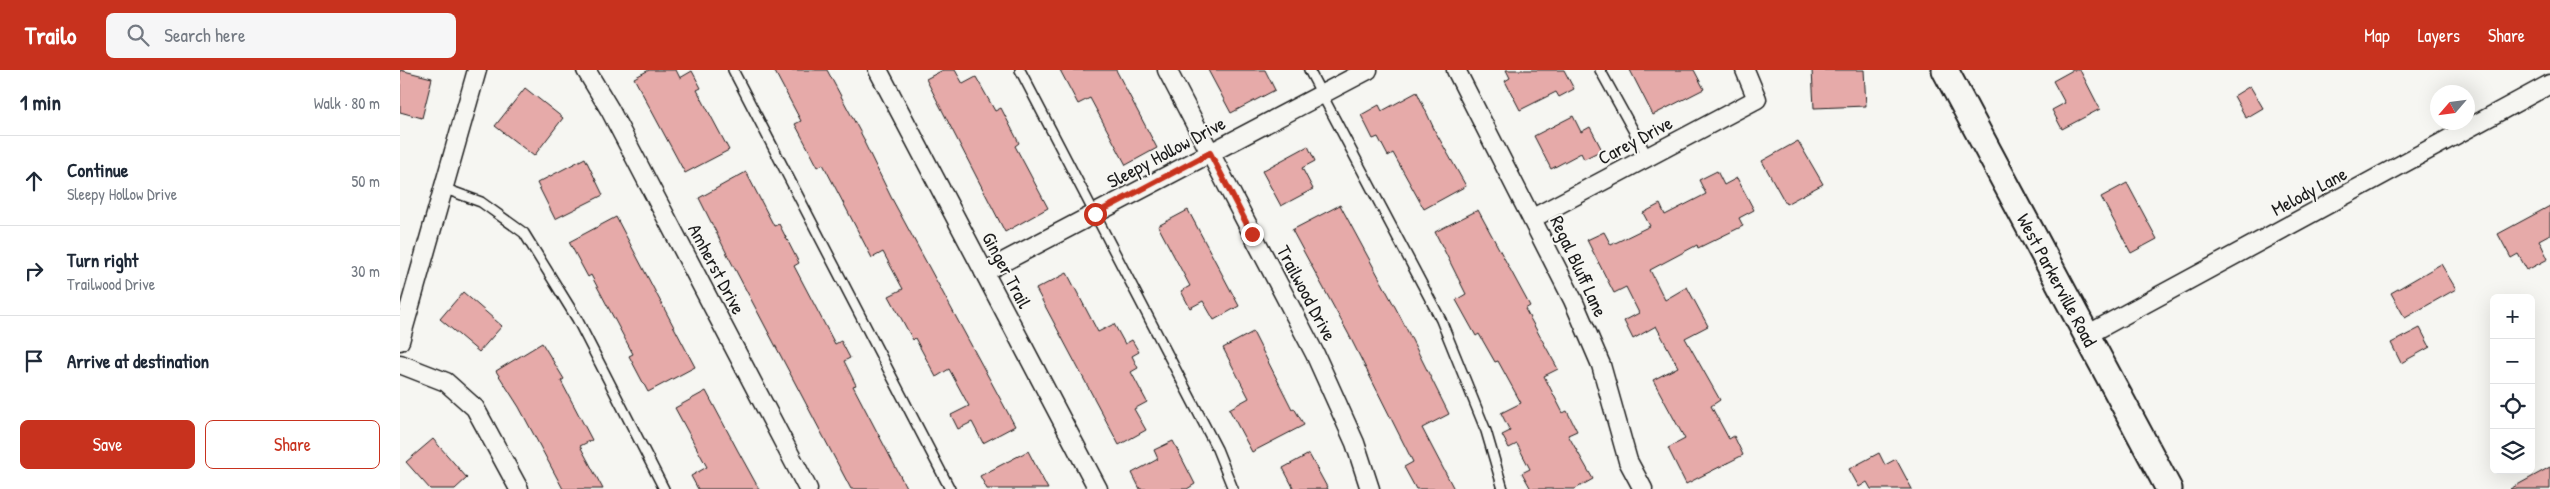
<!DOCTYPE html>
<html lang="en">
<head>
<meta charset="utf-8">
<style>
  :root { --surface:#fff; --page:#f6f6f7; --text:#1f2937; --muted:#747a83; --line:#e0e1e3; --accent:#c8321e }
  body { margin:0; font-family:"Patrick Hand",sans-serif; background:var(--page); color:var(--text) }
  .controls { position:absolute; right:15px; bottom:15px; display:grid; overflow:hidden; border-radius:8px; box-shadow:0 5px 20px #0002 }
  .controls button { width:45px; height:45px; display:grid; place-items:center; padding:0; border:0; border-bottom:1px solid var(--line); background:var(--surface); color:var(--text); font:25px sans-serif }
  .compass { position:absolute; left:2030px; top:15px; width:45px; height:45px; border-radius:50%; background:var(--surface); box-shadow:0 5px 20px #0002; rotate:242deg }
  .stop { position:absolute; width:15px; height:15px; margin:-11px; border:4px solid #c8321e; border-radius:50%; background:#fff }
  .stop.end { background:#c8321e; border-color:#fff; box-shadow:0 1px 5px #0008 }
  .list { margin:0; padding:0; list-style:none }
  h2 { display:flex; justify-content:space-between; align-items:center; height:65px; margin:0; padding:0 20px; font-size:21px }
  h2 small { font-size:16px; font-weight:400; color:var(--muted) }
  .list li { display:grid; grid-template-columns:32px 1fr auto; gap:15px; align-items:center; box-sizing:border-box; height:90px; padding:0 20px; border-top:1px solid var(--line) }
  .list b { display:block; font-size:19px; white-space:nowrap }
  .list p { margin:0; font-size:16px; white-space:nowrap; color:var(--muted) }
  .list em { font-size:16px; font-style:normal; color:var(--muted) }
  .actions { display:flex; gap:10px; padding:15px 20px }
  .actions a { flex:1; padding:11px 0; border:1px solid var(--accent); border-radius:8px; text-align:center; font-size:18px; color:var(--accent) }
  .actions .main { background:var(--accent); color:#fff }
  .icon { flex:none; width:28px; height:28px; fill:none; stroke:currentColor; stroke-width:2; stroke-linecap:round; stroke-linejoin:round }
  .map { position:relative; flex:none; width:2150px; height:419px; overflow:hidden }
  header { display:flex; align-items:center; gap:30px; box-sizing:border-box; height:70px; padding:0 25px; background:var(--accent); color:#fff }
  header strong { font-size:24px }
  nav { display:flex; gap:28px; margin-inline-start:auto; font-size:18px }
  .search { width:350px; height:45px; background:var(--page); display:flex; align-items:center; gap:12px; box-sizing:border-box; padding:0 18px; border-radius:8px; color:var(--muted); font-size:19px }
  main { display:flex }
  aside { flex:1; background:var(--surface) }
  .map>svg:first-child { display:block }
  .building { fill:#e6aaa9; stroke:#1c1c1c }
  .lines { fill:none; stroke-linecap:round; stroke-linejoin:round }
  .service-casing { stroke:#1c1c1c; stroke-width:12 }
  .minor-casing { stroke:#1c1c1c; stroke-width:21 }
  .secondary-casing { stroke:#1c1c1c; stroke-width:29 }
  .service { stroke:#f6f6f2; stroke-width:9 }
  .minor { stroke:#f6f6f2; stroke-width:18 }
  .secondary { stroke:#f6f6f2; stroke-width:25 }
  .route { stroke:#c8321e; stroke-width:6 }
  .labels { text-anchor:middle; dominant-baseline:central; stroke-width:4; stroke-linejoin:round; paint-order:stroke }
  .street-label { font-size:19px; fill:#1c1c1c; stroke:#f6f6f2 }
</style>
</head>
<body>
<header>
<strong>Trailo</strong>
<div class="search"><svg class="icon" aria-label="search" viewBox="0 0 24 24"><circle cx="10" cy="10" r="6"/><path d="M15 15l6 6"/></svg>Search here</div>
<nav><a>Map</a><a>Layers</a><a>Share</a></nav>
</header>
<main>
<aside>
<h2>1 min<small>Walk · 80 m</small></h2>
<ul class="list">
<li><svg class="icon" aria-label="ahead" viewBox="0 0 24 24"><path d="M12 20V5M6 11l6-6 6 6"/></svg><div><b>Continue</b><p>Sleepy Hollow Drive</p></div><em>50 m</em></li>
<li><svg class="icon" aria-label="right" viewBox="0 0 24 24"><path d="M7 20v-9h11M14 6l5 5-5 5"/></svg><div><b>Turn right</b><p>Trailwood Drive</p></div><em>30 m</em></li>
<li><svg class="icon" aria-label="arrive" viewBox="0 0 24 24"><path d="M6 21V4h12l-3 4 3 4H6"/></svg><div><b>Arrive at destination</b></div></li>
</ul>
<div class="actions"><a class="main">Save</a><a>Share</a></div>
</aside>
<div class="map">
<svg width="2150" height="419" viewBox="0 0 2150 419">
  <rect width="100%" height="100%" fill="#f6f6f2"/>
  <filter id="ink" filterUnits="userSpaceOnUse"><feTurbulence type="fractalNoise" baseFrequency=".02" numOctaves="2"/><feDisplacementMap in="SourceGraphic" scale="10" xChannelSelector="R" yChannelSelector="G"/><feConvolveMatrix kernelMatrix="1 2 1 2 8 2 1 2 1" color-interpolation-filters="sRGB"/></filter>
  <g filter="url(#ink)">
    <g class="building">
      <polygon points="0,0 32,8 22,48 0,42"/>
      <polygon points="249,0 276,0 280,8 292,1 301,18 297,20 329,80 285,103 234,8"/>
      <polygon points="374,0 427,0 465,71 464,72 491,127 615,356 583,373 572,352 558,359 551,345 569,336 549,299 536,307 515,268 513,270 489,226 503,219 483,182 472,188 423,94 418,97 395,54 401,51"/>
      <polygon points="543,0 555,0 563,14 576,7 595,41 601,38 619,73 615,76 648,138 605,162 526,9"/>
      <polygon points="660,0 716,0 757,78 726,95 690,28 678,34"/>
      <polygon points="808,0 865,0 875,20 831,43"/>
      <polygon points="1106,0 1164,0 1174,19 1159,27 1156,22 1120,40 1105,11 1110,8"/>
      <polygon points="1230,0 1294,0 1304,19 1253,45"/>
      <polygon points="1412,0 1464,0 1466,36 1414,38"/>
      <polygon points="1673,0 1680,0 1700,39 1662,59 1652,40 1665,33 1653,11"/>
      <polygon points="1850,16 1863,38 1846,48 1834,26"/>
      <polygon points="125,18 163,48 134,86 95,56"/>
      <polygon points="1017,22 1035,61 1066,116 1024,139 993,83 988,86 978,67 973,69 961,45 979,35 982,41"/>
      <polygon points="1173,46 1181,62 1190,57 1202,80 1184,89 1181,83 1151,99 1134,66"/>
      <polygon points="1398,71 1423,114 1386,134 1362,91"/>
      <polygon points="908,76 915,91 902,98 913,119 881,136 862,101"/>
      <polygon points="185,88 203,125 155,149 137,113"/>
      <polygon points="1317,101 1324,115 1337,108 1354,140 1339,148 1343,156 1298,178 1297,175 1250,200 1265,230 1287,217 1308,256 1285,268 1320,330 1311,336 1329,369 1334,366 1343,385 1286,414 1268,378 1285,369 1253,310 1278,297 1256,256 1233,269 1224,251 1239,243 1226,217 1214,223 1187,170 1204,162 1211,175 1250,156 1243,143 1260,134 1265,145 1306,124 1299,110"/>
      <polygon points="346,102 374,156 379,154 399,193 394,196 435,274 441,271 450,288 444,291 456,315 453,316 507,419 451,419 326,182 299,128"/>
      <polygon points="1727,113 1757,169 1731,183 1701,127"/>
      <polygon points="940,135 1001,248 1049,344 1022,358 1054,419 1016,419 1004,397 1013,392 948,263 892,160"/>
      <polygon points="2150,136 2150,164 2139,170 2148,189 2127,200 2118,184 2111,188 2098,164"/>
      <polygon points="788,140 839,236 814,250 803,231 790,238 781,221 790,216 758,156"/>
      <polygon points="1078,140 1130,236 1125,239 1158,299 1144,306 1163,343 1167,341 1177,361 1168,365 1193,409 1175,419 1131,419 1122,403 1130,399 1117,374 1109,378 1102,365 1110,361 1101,343 1121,333 1098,291 1095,292 1079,264 1076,266 1056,230 1066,224 1035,162"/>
      <polygon points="216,147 295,297 248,322 229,286 233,284 191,205 188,207 169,172"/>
      <polygon points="2041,194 2056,219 2005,248 1991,223"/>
      <polygon points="667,203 698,262 714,254 725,274 732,270 739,282 732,286 738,298 731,302 747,332 734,339 746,360 719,375 636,219"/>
      <polygon points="63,222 102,256 79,282 40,249"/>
      <polygon points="2020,258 2030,277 2001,293 1991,273"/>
      <polygon points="853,262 892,339 894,338 904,355 852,382 829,339 849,328 823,278"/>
      <polygon points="142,273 164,309 161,311 192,370 180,376 203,419 163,419 119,337 96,301"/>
      <polygon points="306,321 338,381 359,419 298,419 291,406 307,397 275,338"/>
      <polygon points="33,369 67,408 55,419 30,419 6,392"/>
      <polygon points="773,371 795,414 787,419 740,419 732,403 758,389 754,380"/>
      <polygon points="628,381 648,419 587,419 580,406"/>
      <polygon points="1479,383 1485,395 1496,389 1512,419 1471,419 1467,412 1459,417 1449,399"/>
      <polygon points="909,384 928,419 894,419 883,398"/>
      <polygon points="2150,397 2150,419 2110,419"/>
    </g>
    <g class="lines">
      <g class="service-casing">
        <g id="service">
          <polyline points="333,0 550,419"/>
          <polyline points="620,0 817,379 833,419"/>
          <polyline points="909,0 1041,250 1086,361 1103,419"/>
          <polyline points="1200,0 1248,87"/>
          <polyline points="43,118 81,132 124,163 177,249 264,419"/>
        </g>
      </g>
      <g class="minor-casing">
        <g id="minor">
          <polyline points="186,0 210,40 408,419"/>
          <polyline points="478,0 698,419"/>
          <polyline points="767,0 915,284 955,373 970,419"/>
          <polyline points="1056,0 1173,230 1201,295 1228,391 1243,419"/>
          <polyline points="1133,148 1357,29 1345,0"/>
          <polyline points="584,202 968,0"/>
          <polyline points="1687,265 2150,14"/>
          <polyline points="0,271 77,0"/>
          <polyline points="0,294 46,312 75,338 119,419"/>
        </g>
      </g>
      <g class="secondary-casing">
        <g id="secondary">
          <path id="s1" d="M1545 0 1769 419"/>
        </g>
      </g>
      <use href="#service" class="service"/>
      <use href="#minor" class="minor"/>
      <use href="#secondary" class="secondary"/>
    </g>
  </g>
  <g class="lines" filter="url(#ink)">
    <polyline class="route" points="695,144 810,83 852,164"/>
  </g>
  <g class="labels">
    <g class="street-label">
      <text transform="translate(1235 70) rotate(-28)">Carey Drive</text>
      <text transform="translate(766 82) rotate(-28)">Sleepy Hollow Drive</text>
      <text transform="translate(1909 121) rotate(-28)">Melody Lane</text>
      <text transform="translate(1179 196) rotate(65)">Regal Bluff Lane</text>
      <text transform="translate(317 199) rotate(62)">Amherst Drive</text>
      <text transform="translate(607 200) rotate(62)">Ginger Trail</text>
      <text stroke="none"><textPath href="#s1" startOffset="238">West Parkerville Road</textPath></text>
      <text transform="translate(907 223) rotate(62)">Trailwood Drive</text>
    </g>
  </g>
</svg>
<div class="controls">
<button>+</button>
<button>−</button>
<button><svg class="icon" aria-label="locate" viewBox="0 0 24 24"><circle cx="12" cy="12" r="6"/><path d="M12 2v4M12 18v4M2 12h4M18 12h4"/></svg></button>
<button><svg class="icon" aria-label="layers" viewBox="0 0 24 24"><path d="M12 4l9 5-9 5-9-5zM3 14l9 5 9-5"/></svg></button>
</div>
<svg class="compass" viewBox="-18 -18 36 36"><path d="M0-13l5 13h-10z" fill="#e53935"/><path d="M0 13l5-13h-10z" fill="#747a83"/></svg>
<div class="stop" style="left:695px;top:144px"></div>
<div class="stop end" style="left:852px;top:164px"></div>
</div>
</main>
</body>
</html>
